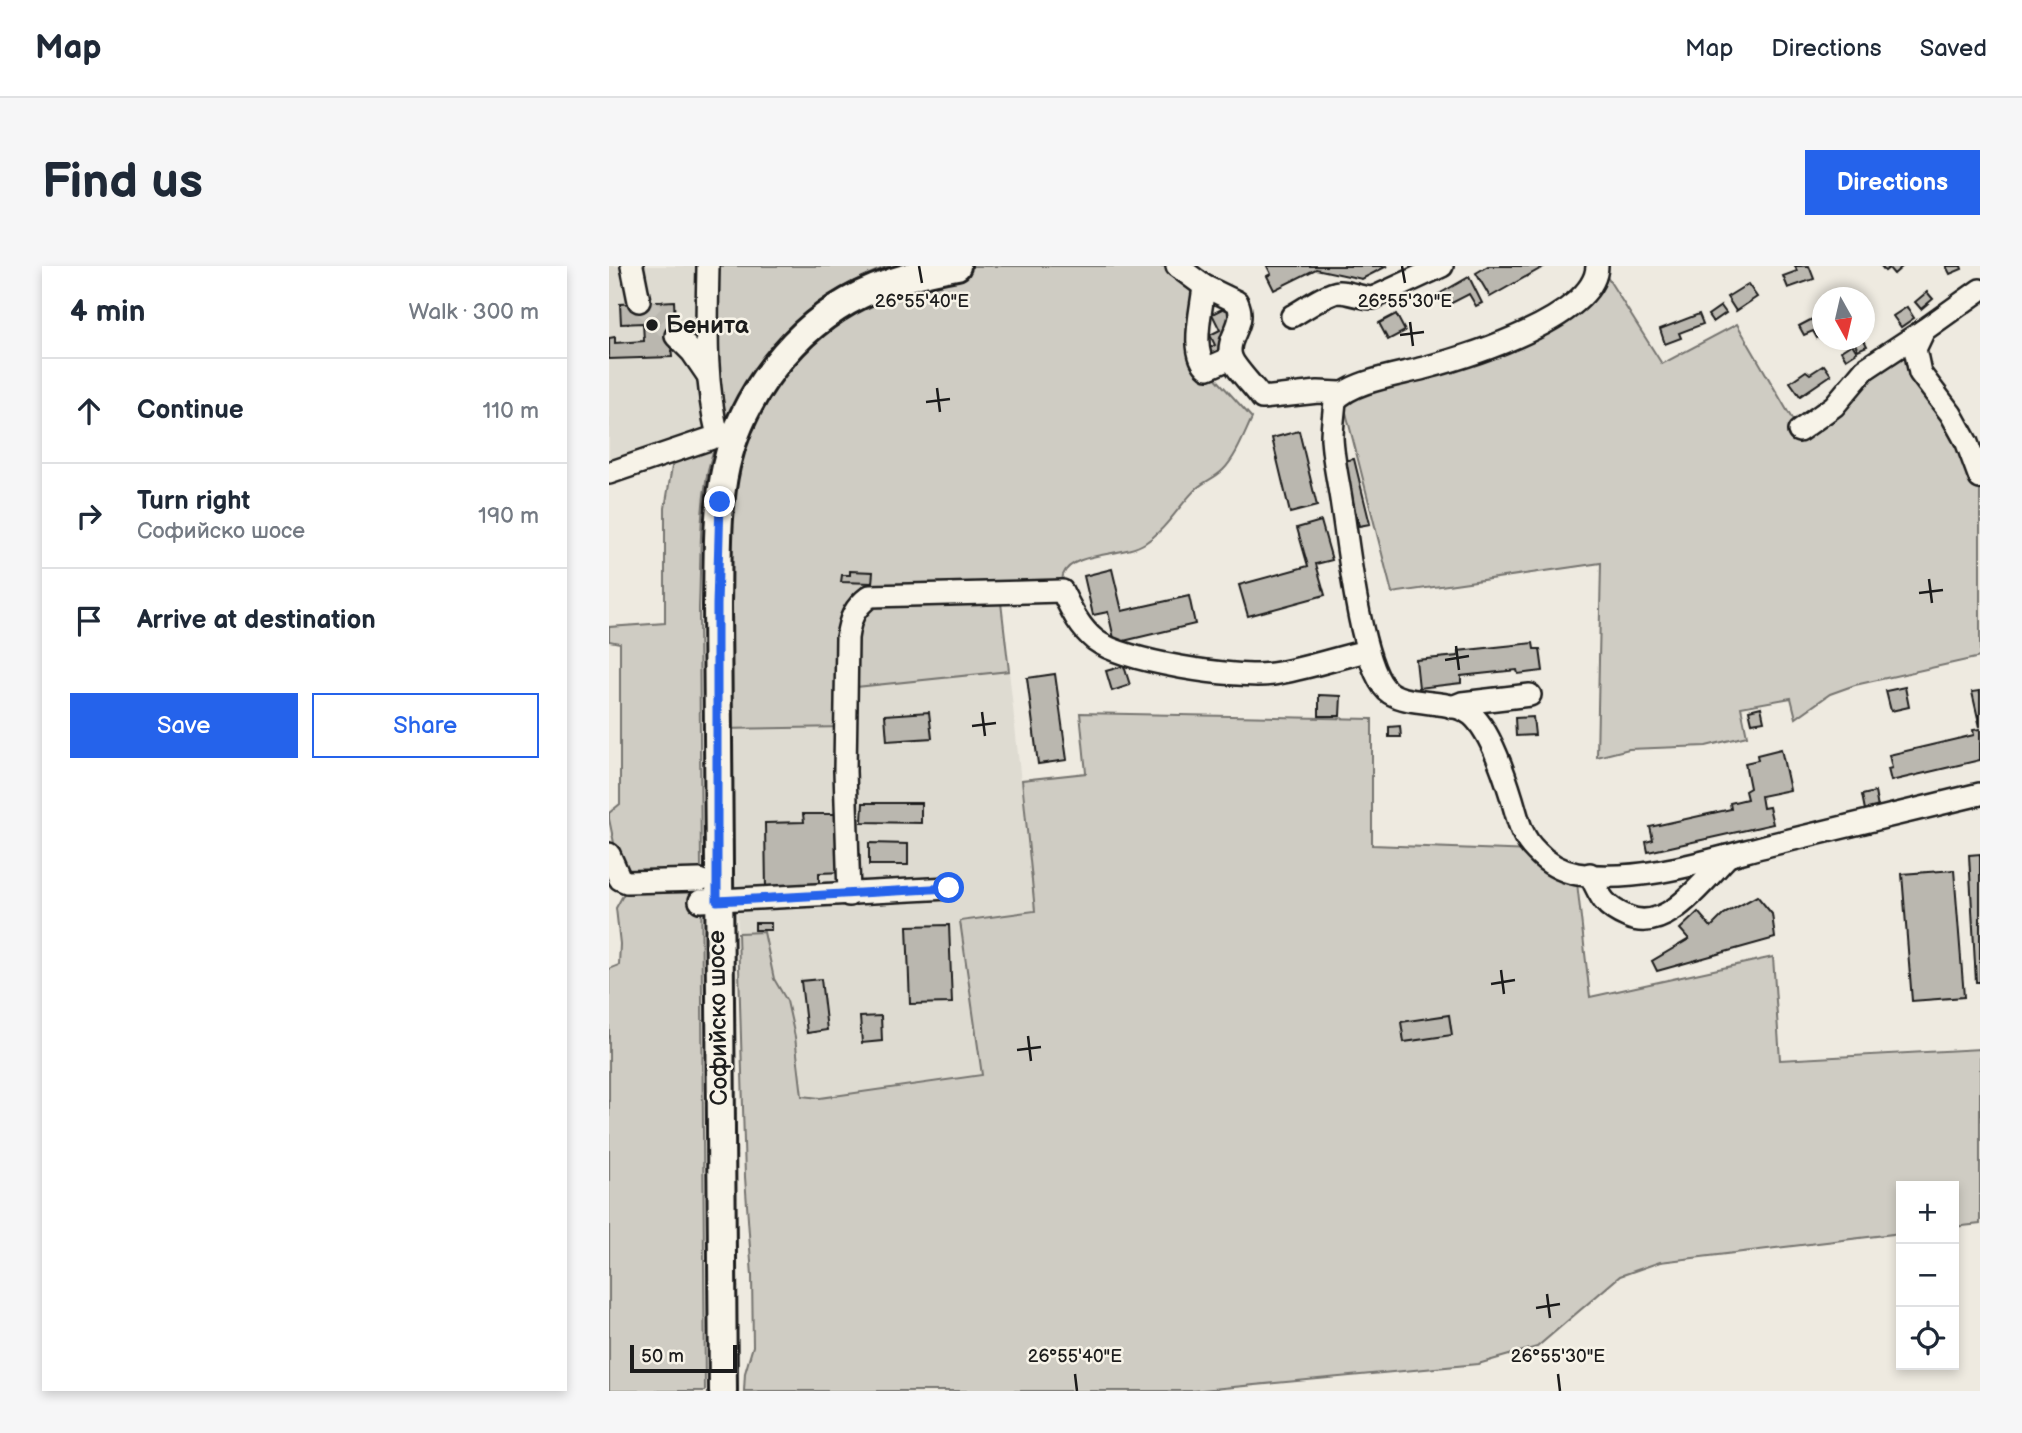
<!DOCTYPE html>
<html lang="en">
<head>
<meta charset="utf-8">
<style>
  :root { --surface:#fff; --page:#f6f6f7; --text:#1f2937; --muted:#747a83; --line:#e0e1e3; --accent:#2563eb }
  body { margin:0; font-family:"Balsamiq Sans",sans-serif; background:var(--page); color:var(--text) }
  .controls { position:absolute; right:21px; bottom:21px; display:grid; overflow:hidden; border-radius:0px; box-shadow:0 4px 10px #0003 }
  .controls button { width:63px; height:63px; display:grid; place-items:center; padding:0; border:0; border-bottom:2px solid var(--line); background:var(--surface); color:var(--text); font:35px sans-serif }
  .compass { position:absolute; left:1203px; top:21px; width:63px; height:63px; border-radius:50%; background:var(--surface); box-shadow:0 4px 10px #0003; rotate:172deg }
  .scale { position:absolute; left:21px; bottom:18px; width:107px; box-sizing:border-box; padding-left:7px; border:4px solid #1c1c1c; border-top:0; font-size:19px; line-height:24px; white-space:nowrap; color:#1c1c1c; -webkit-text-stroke:5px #f7f3e8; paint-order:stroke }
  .stop { position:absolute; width:21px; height:21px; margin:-16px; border:5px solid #2563eb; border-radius:50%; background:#fff }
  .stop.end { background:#2563eb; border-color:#fff; box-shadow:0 2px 7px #0008 }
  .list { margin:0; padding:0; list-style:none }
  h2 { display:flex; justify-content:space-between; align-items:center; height:91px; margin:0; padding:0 28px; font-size:30px }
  h2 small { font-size:23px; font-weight:400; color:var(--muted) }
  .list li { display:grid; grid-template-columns:46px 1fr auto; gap:21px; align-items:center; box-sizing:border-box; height:105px; padding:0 28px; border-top:2px solid var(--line) }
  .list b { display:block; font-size:26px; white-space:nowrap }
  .list p { margin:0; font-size:23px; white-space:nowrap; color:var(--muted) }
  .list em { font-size:23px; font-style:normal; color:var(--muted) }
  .actions { display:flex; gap:14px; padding:21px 28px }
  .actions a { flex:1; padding:16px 0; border:2px solid var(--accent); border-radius:0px; text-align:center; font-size:24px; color:var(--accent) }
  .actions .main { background:var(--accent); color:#fff }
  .icon { flex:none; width:38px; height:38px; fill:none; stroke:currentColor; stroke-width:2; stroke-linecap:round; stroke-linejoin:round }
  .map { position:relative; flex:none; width:1371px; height:1125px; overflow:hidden; border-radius:0px }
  header { display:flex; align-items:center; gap:42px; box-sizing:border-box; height:98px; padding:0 35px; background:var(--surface); border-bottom:2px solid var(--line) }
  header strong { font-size:33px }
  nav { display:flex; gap:38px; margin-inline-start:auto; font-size:24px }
  .intro { display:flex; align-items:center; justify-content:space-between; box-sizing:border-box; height:168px; padding:0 42px }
  h1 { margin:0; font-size:49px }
  .button { padding:18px 32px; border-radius:0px; background:var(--accent); color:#fff; font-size:24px; font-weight:700 }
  main { display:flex; gap:42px; padding:0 42px }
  aside { flex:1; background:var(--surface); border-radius:0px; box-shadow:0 4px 10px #0003 }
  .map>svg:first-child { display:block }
  .built { fill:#dedbd1 }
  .green { fill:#cfccc3; stroke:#767470; stroke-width:2 }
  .building { fill:#bab7af; stroke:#1c1c1c; stroke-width:2 }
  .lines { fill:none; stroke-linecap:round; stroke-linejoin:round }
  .minor-tunnel { stroke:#c4c1b9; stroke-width:21; stroke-dasharray:21 10; stroke-linecap:butt }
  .minor-casing { stroke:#1c1c1c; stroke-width:26 }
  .major-casing { stroke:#1c1c1c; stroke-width:32 }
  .minor { stroke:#f7f3e8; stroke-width:21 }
  .major { stroke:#f7f3e8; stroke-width:26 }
  .route { stroke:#2563eb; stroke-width:9 }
  .ticks { fill:none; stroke:#1c1c1c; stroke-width:2.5 }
  .poi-dot { fill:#1c1c1c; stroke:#f7f3e8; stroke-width:2.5 }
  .labels { text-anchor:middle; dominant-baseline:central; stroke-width:5; stroke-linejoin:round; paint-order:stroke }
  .poi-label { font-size:24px; font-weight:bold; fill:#1c1c1c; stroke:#f7f3e8; text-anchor:start }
  .street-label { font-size:24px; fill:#1c1c1c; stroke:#f7f3e8 }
  .ticks-label { font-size:18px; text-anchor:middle; fill:#1c1c1c; stroke:#f7f3e8; stroke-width:5; stroke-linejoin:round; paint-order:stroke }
</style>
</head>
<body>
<header>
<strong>Map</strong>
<nav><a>Map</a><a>Directions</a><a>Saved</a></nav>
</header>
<div class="intro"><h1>Find us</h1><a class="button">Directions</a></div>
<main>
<aside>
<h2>4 min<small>Walk · 300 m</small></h2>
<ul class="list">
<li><svg class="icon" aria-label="ahead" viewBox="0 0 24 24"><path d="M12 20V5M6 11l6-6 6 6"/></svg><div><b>Continue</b></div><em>110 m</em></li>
<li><svg class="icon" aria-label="right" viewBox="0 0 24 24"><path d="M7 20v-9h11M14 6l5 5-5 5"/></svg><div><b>Turn right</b><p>Софийско шосе</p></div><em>190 m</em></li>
<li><svg class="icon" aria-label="arrive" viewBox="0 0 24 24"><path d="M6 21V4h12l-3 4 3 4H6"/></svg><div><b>Arrive at destination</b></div></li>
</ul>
<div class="actions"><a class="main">Save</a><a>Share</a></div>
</aside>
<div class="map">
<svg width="1371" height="1125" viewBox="0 0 1371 1125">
  <rect width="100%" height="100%" fill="#eeeae0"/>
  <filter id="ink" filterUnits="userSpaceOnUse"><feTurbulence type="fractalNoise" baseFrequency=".0143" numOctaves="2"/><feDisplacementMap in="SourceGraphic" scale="14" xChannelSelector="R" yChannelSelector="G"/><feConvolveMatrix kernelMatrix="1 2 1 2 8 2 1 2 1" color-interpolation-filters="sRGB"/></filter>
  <g filter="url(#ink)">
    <g class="built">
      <polygon points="0,0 99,0 109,170 0,207"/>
      <polygon points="400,405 426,645 351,655 374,809 211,832 193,830 186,771 178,735 165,713 155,666 129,667 121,463 236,461 237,422"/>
    </g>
    <g class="green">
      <path d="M99 0H280C206 27 156 74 122 144 112 163 104 182 99 204 90 249 92 296 90 342L96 1125H0V703L10 699 11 678 7 642 24 611 9 596 0 553V547L11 538V377L0 375V361L56 357V242L66 183 109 170Z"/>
      <path d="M348 0H568L595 20 594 98 643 152C635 169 627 191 614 204 606 212 596 215 588 222 570 239 558 263 536 277 515 291 463 285 454 309 453 313 454 321 453 325L391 328 400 405 238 422 237 461 108 463 126 171 210 56Z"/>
      <polygon points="998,11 1053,98 1128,58 1190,165 1241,121 1306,83 1371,200 1371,391 1246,419 1221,428 1187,452 1182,432 1132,441 1138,470 1097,480 1020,483 988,491 992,297 783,327 732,127 950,50"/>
      <polygon points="471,447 763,453 763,579 926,585 967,608 981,731 1164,691 1171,794 1371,783 1371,958 1345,961 1345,920 1292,920 1292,967 1051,996 1011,1010 928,1081 869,1098 582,1125 135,1125 136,1107 144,1080 143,1010 136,911 129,667 155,666 165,713 178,735 186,771 193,830 211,832 373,809 351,655 426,645 413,514 477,507"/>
    </g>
    <g class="building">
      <polygon points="658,0 778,0 753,13 707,3 665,24 658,10 662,8"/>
      <polygon points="879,0 936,0 881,31 867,7"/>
      <polygon points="1186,0 1200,0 1205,13 1179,22 1174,10 1188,5"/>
      <polygon points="1272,0 1294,0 1285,8 1280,2 1276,5"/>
      <polygon points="1337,0 1352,0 1353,3 1341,8"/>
      <polygon points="860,11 873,37 867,40 860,28 837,40 830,28"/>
      <polygon points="1139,18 1148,31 1127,45 1118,31"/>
      <polygon points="1318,26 1324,33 1312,43 1306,36"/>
      <polygon points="65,35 67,79 62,79 63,91 0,93 0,72 6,71 6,77 35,75 34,57 12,58 11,38"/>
      <polygon points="619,40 628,55 617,91 603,96 597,84 606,79 601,69 611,64 603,48"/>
      <polygon points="1112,40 1117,47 1104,56 1099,49"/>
      <polygon points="1298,41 1305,52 1292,61 1284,50"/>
      <polygon points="787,48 796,65 779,74 770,57"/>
      <polygon points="1090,48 1094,58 1070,67 1072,72 1056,78 1051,63"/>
      <polygon points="1213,48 1213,69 1208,72 1204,65 1195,69 1190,60"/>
      <polygon points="1244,74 1255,74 1258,80 1249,84"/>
      <polygon points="1243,78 1248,86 1237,93 1232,85"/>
      <polygon points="1215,99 1222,109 1191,130 1181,116 1197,105 1201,108"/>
      <polygon points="690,165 708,240 681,247 663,172"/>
      <polygon points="745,193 761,258 750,260 734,195"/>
      <polygon points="712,255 723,294 707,298 716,329 639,350 630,319 699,300 688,262"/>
      <polygon points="503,303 513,345 580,330 586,358 506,377 499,346 484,349 475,310"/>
      <polygon points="241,305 264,306 263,317 232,316 233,309 241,309"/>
      <polygon points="924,377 925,383 931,383 934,405 909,408 908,404 852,410 852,417 810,422 807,394 849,390 849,385"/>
      <polygon points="515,400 521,419 503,425 497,405"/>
      <polygon points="446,408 458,494 429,498 418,412"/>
      <polygon points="1296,421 1300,441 1282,445 1277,425"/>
      <polygon points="1371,425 1371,461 1363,426"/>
      <polygon points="710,429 732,430 731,450 710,450"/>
      <polygon points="1152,441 1155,455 1143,457 1140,444"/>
      <polygon points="320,446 323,472 278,475 276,449"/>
      <polygon points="924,451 926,469 907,470 906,452"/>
      <polygon points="791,460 792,471 780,471 780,461"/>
      <polygon points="1371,463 1371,494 1282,515 1279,503 1283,502 1280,489 1365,469 1364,464"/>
      <polygon points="1172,483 1181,524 1152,530 1154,542 1160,541 1164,558 1039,586 1037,576 1044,574 1041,561 1122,543 1121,537 1138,533 1136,525 1141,522 1136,497 1149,494 1148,489"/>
      <polygon points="1266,526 1269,542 1256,544 1253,529"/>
      <polygon points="254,537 312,537 312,557 253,556"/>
      <polygon points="194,548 234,548 235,606 210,607 210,623 157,624 156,557 195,556"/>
      <polygon points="260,577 299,578 299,599 260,599"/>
      <polygon points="1371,588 1371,716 1367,716 1360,589"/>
      <polygon points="1345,604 1355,731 1303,735 1293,608"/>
      <polygon points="1148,630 1163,648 1166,672 1048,705 1043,695 1080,673 1071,663 1089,646 1102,661 1115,648"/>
      <rect x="146" y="657" width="16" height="7"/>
      <polygon points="340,659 343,737 301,738 298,660"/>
      <polygon points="212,713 218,764 198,767 192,715"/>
      <polygon points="840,749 843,769 795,776 792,756"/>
      <polygon points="272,750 273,775 253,777 251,751"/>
    </g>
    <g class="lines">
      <polyline class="minor-tunnel" points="30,35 67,70"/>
      <g class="minor-casing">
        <g id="minor">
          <polyline points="23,0 30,35"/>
          <path d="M568 0 595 20 628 36C639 59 616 71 622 91 625 101 646 122 653 132L709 126 732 127"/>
          <path d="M988 0C987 52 857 91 815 102 790 109 742 115 726 135 725 147 723 160 723 172 724 194 730 218 733 240 739 276 752 408 781 427 805 442 845 431 866 452 883 470 896 510 903 533 909 553 912 571 927 585 938 597 952 605 968 608 1028 618 1102 594 1160 579 1231 562 1301 545 1371 528"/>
          <path d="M595 20C593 43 580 88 599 102L622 92"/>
          <polyline points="1371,24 1315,64 1306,83 1311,107 1342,148 1358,177 1371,212"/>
          <path d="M683 50C694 44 718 27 730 26 741 26 752 32 764 32L833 0"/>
          <polyline points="67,70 83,86 98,108"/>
          <polyline points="1190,165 1225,140 1256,103 1315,64"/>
          <path d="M0 207 109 170C95 114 98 58 99 0"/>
          <polyline points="843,441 853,437 921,429"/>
          <polyline points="0,588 11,613 18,616 91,614"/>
          <path d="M981 608C991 631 995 641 1019 651 1058 668 1095 614 1119 590"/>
          <path d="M240 629 236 505 238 372C241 352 245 342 261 330L453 325C462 343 470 361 486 374 515 396 627 413 664 408 696 403 727 392 758 385"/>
          <polyline points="91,635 340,622"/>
        </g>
      </g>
      <g class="major-casing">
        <path id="major" d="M114 1125 108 339C109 293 107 245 117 200 133 130 185 61 251 29 282 14 314 6 348 0"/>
      </g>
      <use href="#minor" class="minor"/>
      <use href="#major" class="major"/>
    </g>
  </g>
  <g class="lines" filter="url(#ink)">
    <polyline class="route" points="111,236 108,339 108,635 340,622"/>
  </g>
  <path class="ticks" d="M310 0 313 17M793 0 796 17M801 56 804 80M791 69 815 66M328 122 331 146M317 136 341 133M1320 313 1323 337M1310 327 1334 324M847 380 850 404M836 394 860 390M373 446 376 470M363 460 387 457M892 704 895 728M882 718 906 714M419 770 422 795M408 784 432 781M938 1028 941 1052M927 1042 951 1038M466 1108 468 1125M949 1108 951 1125"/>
  <circle class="poi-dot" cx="43" cy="59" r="7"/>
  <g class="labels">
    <g class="poi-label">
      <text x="57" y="59">Бенита</text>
    </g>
    <g class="street-label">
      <text transform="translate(109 752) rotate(-91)">Софийско шосе</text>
    </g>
  </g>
  <g class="ticks-label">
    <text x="313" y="41">26°55'40"E</text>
    <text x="796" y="41">26°55'30"E</text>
    <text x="466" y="1096">26°55'40"E</text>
    <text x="949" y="1096">26°55'30"E</text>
  </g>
</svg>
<div class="controls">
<button>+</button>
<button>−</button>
<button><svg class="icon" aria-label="locate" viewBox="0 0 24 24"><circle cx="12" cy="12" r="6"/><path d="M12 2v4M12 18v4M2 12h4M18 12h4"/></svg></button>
</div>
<svg class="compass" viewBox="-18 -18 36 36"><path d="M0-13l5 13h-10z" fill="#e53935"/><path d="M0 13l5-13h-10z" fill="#747a83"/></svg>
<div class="scale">50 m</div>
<div class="stop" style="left:340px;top:622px"></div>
<div class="stop end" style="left:111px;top:236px"></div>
</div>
</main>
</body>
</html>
